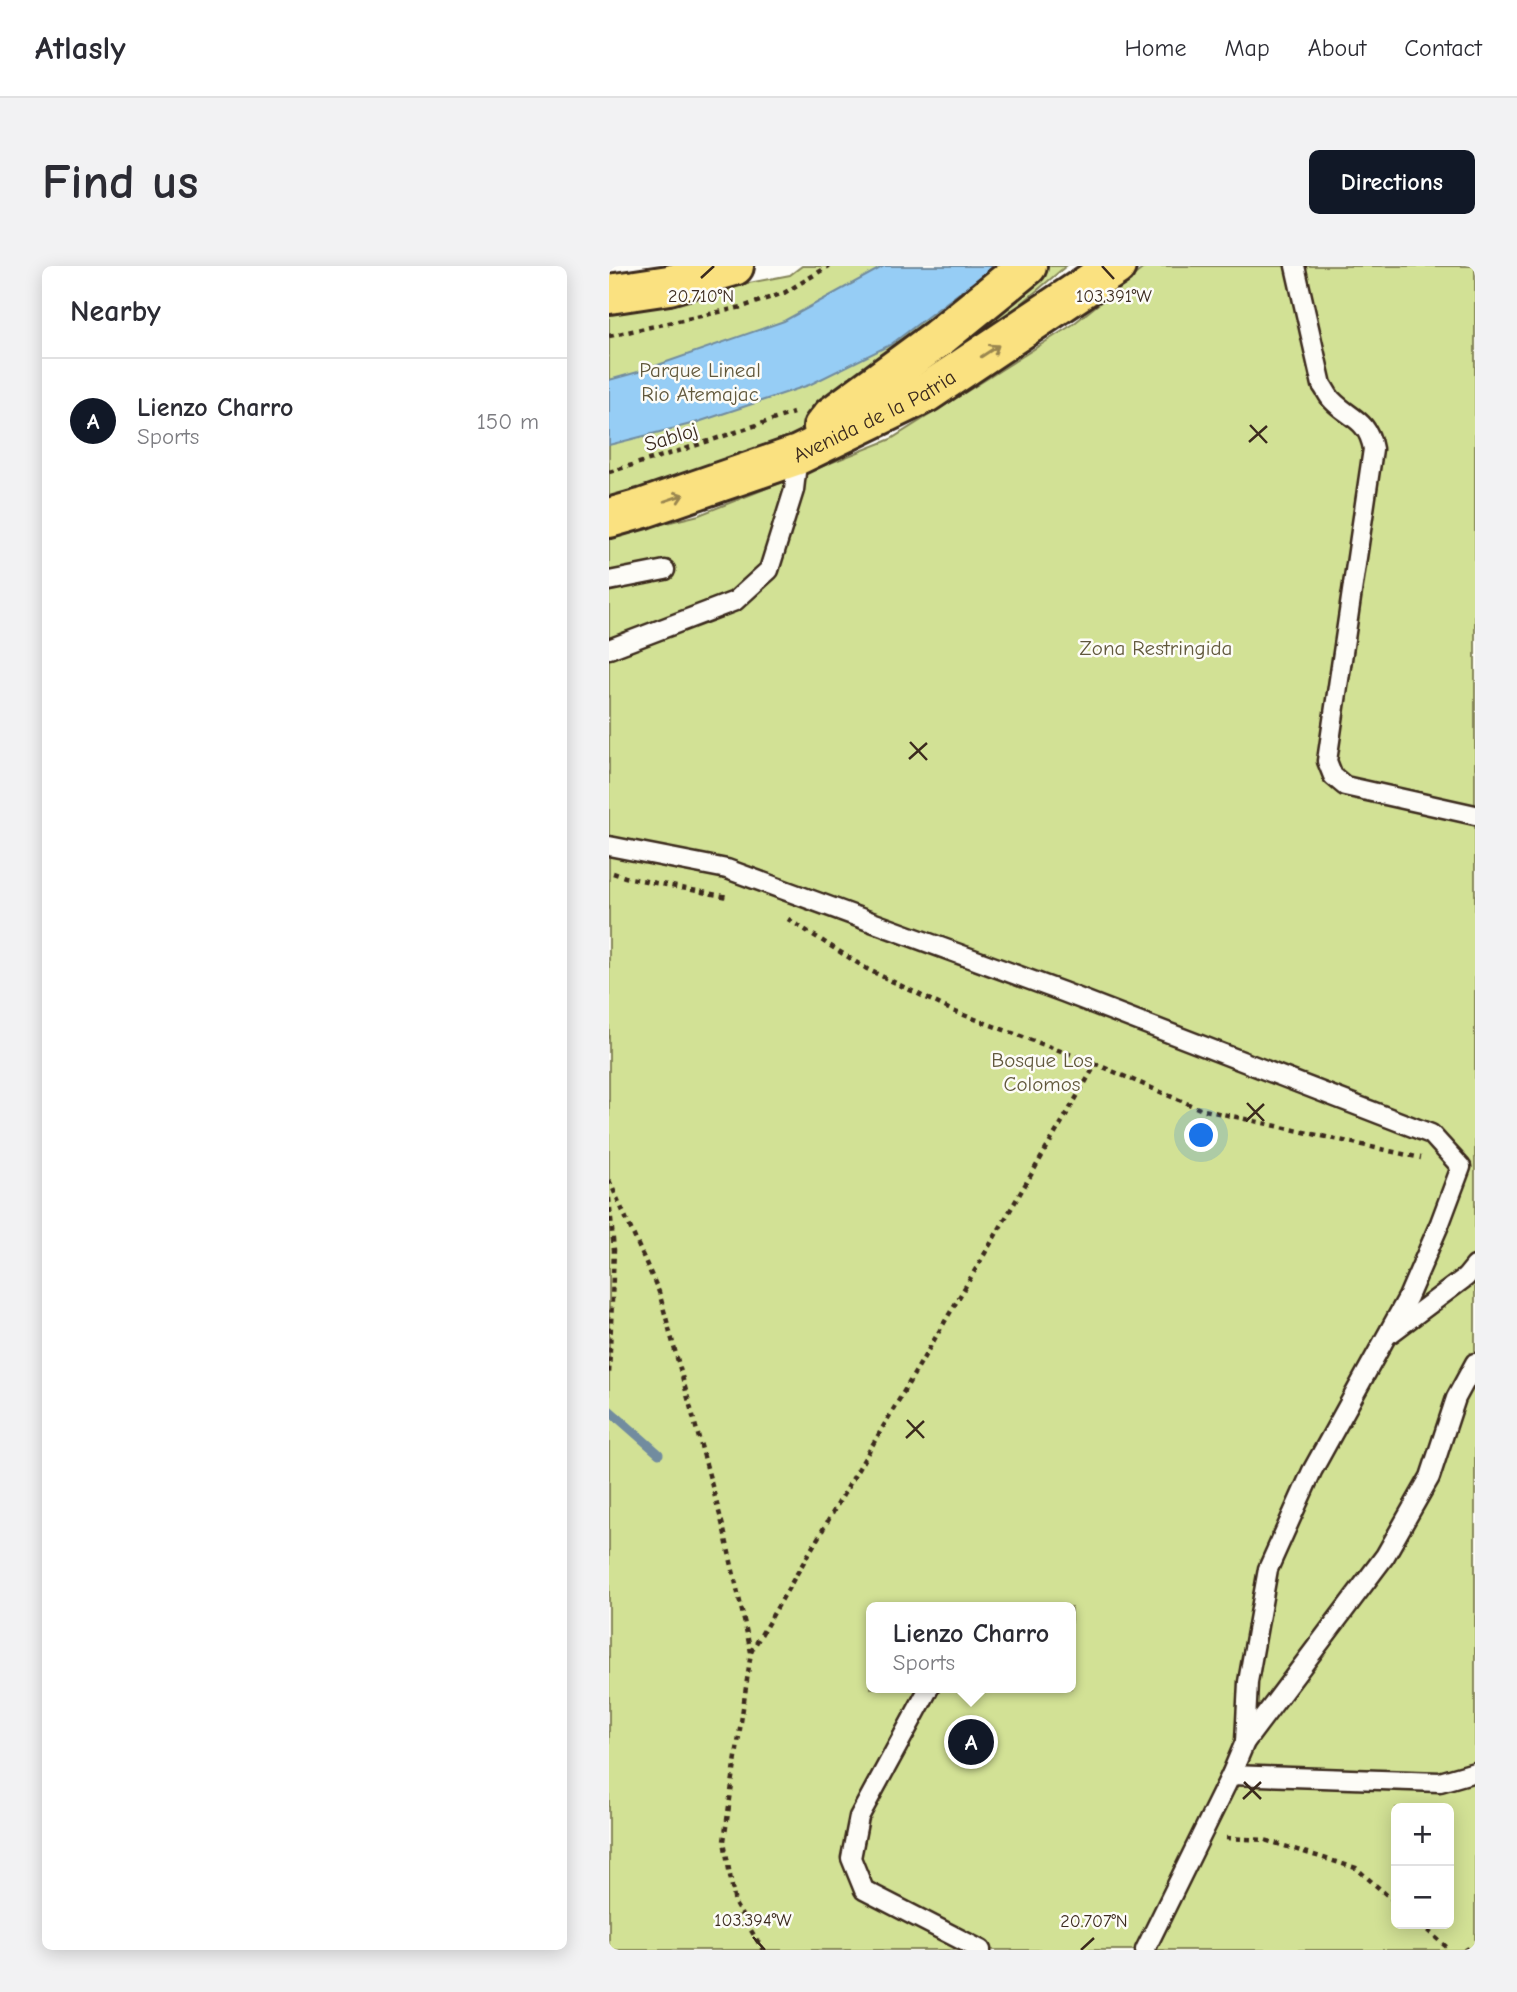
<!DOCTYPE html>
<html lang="en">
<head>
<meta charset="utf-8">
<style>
  :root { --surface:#fff; --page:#f2f2f3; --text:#2b2b33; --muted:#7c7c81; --line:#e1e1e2; --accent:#111827 }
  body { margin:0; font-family:"Comic Neue",sans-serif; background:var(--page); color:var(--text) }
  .controls { position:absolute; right:21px; bottom:21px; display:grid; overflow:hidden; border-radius:10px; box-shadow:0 4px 18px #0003 }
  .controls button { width:63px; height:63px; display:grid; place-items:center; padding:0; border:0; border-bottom:2px solid var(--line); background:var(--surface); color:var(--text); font:35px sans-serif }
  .you { position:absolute; left:593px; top:870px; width:24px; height:24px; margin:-18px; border:5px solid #fff; border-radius:50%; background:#1a73e8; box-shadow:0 0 0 10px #1a73e833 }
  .badge { display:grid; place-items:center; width:46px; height:46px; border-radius:50%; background:var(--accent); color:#fff; font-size:23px; font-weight:700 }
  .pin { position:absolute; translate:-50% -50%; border:4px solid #fff; box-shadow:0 2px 7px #0006 }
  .popup { position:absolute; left:257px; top:1336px; width:210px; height:91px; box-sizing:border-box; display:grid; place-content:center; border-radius:10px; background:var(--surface); filter:drop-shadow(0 2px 5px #0005); font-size:23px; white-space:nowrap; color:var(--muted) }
  .popup b { font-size:26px; color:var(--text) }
  .popup::after { content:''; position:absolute; left:50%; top:100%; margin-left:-14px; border:14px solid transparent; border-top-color:var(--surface) }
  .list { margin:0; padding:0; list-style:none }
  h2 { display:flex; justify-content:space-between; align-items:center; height:91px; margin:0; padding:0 28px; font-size:30px }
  h2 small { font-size:23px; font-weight:400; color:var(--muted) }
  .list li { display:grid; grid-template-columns:46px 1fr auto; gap:21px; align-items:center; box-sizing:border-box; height:126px; padding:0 28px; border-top:2px solid var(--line) }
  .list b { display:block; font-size:26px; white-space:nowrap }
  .list p { margin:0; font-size:23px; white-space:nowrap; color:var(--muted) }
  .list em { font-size:23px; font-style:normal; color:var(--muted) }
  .map { position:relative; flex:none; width:866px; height:1684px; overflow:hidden; border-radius:10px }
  header { display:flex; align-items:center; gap:42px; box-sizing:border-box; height:98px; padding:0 35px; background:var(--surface); border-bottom:2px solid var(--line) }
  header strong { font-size:33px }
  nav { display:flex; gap:38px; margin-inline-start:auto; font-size:24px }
  .intro { display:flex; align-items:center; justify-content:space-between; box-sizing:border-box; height:168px; padding:0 42px }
  h1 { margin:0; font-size:49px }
  .button { padding:18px 32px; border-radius:10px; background:var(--accent); color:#fff; font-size:24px; font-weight:700 }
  main { display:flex; gap:42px; padding:0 42px }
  aside { flex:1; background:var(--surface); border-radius:10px; box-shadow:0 4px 18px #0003 }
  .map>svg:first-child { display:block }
  .green { fill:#d2e195; stroke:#86865a; stroke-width:2; fill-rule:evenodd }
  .water { fill:#96cdf5; stroke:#728c9f; stroke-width:2 }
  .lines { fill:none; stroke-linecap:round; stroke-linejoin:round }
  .stream { stroke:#728c9f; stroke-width:9 }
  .lane-casing { stroke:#3b2a1e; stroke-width:23 }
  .primary-casing { stroke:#3b2a1e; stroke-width:44 }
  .path { stroke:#3b2a1e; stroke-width:4.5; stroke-dasharray:5 5; stroke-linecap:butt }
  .lane { stroke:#fdfcf7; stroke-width:18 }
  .primary { stroke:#fae180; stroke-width:38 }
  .oneway { stroke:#9a864f }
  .ticks { fill:none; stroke:#3b2a1e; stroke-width:2.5 }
  .labels { text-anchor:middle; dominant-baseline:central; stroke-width:5; stroke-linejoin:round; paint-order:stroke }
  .park-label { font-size:21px; fill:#61583c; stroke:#fdfcf7 }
  .street-label { font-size:21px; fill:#3b2a1e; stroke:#fdfcf7 }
  .ticks-label { font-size:18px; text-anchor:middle; fill:#3b2a1e; stroke:#fdfcf7; stroke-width:5; stroke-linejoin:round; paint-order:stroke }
</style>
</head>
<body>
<header>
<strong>Atlasly</strong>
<nav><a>Home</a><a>Map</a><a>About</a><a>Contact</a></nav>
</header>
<div class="intro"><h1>Find us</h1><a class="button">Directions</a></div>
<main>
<aside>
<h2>Nearby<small></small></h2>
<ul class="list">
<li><span class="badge">A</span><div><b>Lienzo Charro</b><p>Sports</p></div><em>150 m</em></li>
</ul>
</aside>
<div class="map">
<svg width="866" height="1684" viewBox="0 0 866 1684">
  <rect width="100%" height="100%" fill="#fdfcf7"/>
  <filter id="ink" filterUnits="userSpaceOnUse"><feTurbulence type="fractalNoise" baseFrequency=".0143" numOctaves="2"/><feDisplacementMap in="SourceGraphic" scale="14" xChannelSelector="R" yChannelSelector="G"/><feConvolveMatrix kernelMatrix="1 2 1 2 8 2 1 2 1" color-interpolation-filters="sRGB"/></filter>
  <g filter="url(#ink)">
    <g class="green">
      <polygon points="193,0 457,0 380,65 164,186 0,236 0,44 181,9"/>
      <path d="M537 0H866V1684H0V271L90 249 282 173 463 59ZM262 1341H462V1422H262ZM787 1542H840V1658H787Z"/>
    </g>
    <polygon class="water" points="275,0 386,0 281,79 200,119 86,157 0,179 0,114 29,106 175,55"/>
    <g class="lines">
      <polyline class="stream" points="0,1144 50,1188"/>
      <g class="lane-casing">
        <g id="lane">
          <path d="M686 0 713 119C717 124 719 130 723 134 741 153 759 153 764 183L718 495 724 510 736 520 866 549"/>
          <polyline points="0,315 56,304"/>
          <polyline points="0,383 126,335 160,304 185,224 189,189"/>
          <polyline points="0,580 118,603 454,726 822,868 852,901 831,957 799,1031 703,1205 659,1303 639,1416 636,1476"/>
          <polyline points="782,1067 857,1011 866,1000"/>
          <polyline points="320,1422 250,1551 242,1592 255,1624 372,1684"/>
          <polyline points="622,1509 831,1516 866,1506"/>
          <polyline points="536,1684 622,1509 636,1476 776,1290 821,1211 847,1132 866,1097"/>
        </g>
      </g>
      <g class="primary-casing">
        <g id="primary">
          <polyline points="0,28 60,19 125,0"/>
          <polyline points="214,161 223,150 328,73 418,0"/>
          <path id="s1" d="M0 252 35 242 189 189 317 127 507 0"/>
        </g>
      </g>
      <g class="path">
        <polyline points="0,70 133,41 175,27 220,0"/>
        <polyline points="0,206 73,184 184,147"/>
        <polyline points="4,607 16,611 119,631"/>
        <polyline points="179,653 258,703 344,745 487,798 591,843 812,892"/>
        <polyline points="0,914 50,1026 115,1264 142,1386 115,1575 126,1638 154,1684"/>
        <polyline points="0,932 5,984 0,1109"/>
        <polyline points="142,1386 487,798"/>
        <polyline points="617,1572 656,1574 747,1602 787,1637"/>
        <polyline points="811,1658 841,1684"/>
        <polyline points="855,1684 866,1680"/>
      </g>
      <use href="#lane" class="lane"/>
      <use href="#primary" class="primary"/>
    </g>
    <defs><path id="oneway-shaft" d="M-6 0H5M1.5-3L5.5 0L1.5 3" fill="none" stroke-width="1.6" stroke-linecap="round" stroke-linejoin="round" transform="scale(1.75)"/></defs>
    <g class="oneway">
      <use href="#oneway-shaft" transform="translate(381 85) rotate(-33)"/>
      <use href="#oneway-shaft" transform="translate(65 232) rotate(-19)"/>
    </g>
  </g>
  <path class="ticks" d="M493 0 505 13M92 12 105 0M641 159 658 177M640 176 658 160M301 476 318 494M300 493 318 477M638 837 655 855M637 855 655 838M298 1154 315 1172M297 1172 315 1155M635 1516 652 1533M634 1533 652 1516M144 1671 156 1684M472 1684 485 1672"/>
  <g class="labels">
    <g class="park-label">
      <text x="91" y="104">Parque Lineal<tspan x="91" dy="24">Rio Atemajac</tspan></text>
      <text x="547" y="382">Zona Restringida</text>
      <text x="433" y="794">Bosque Los<tspan x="433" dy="24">Colomos</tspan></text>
    </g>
    <g class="street-label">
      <text stroke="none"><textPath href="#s1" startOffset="285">Avenida de la Patria</textPath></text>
      <text transform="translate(62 171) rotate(-17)">Sabloj</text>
    </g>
  </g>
  <g class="ticks-label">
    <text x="92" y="36">20.710°N</text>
    <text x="505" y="36">103.391°W</text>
    <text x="144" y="1660">103.394°W</text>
    <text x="485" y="1661">20.707°N</text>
  </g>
</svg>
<div class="controls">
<button>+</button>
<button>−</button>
</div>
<div class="you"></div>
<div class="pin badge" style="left:362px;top:1476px">A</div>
<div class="popup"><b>Lienzo Charro</b>Sports</div>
</div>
</main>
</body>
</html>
